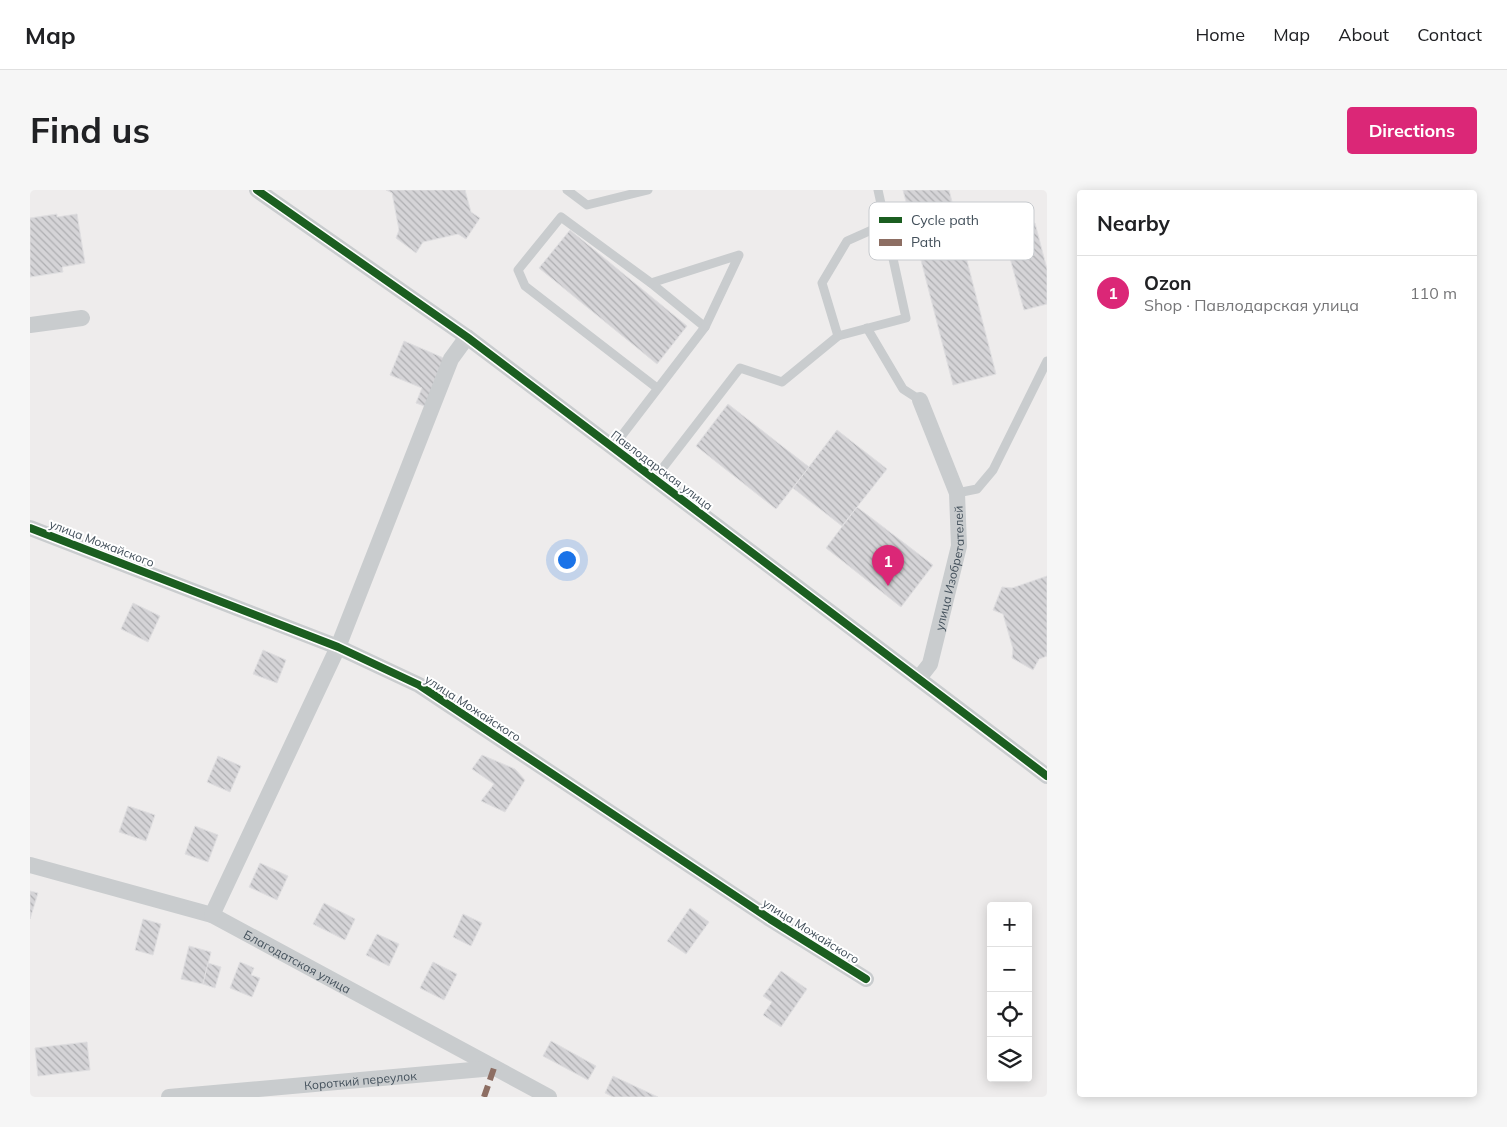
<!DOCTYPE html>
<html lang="en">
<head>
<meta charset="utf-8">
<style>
  :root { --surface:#fff; --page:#f6f6f6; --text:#202124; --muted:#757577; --line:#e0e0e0; --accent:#db2777 }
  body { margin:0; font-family:Mulish,sans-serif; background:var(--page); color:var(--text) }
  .controls { position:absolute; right:15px; bottom:15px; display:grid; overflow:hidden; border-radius:5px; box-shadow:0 2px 12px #0003 }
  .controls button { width:45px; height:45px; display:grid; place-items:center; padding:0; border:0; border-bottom:1px solid var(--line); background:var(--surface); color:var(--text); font:25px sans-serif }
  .you { position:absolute; left:536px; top:369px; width:18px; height:18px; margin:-12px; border:4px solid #fff; border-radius:50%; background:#1a73e8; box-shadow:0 0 0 8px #1a73e833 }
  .badge { display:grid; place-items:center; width:32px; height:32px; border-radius:50%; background:var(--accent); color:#fff; font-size:16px; font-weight:700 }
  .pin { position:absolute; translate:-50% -41px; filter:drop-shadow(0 1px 2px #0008) }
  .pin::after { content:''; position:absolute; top:26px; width:18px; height:15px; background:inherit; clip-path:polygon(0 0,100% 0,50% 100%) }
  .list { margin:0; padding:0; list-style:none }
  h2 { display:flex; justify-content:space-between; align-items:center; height:65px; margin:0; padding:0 20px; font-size:21px }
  h2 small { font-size:16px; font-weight:400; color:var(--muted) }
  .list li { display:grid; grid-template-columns:32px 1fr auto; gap:15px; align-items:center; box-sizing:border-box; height:75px; padding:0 20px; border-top:1px solid var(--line) }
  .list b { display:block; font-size:19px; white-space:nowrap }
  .list p { margin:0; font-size:16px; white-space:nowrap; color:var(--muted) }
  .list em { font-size:16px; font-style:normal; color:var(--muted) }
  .icon { flex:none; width:28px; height:28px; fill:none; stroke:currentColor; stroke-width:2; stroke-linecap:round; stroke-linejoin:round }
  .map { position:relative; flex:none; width:1017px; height:907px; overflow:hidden; border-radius:5px }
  header { display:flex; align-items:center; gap:30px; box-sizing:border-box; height:70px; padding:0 25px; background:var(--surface); border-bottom:1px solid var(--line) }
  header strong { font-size:24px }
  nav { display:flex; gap:28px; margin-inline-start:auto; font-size:18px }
  .intro { display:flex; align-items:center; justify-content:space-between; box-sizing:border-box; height:120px; padding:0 30px }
  h1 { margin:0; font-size:35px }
  .button { padding:12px 22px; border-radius:5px; background:var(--accent); color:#fff; font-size:18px; font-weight:700 }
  main { display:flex; gap:30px; padding:0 30px }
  aside { flex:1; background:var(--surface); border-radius:5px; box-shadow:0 2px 12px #0003 }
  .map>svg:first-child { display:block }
  .building { fill:url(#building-back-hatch); stroke:#dfdee0 }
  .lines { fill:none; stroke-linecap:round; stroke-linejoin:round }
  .service { stroke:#c9ccce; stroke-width:9 }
  .minor { stroke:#c9ccce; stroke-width:16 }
  .quiet { stroke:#8d6e63; stroke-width:6; stroke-dasharray:12 6; stroke-linecap:butt }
  .cycleway-casing { stroke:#fff; stroke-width:11 }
  .cycleway { stroke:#1b5e20; stroke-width:8 }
  .labels { text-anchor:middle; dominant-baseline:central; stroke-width:4; stroke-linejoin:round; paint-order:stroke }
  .street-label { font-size:12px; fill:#43505b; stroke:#fff }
  .key { fill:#fff; stroke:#c7cace; stroke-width:1 }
  .key-label { font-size:14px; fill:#43505b }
</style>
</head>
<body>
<header>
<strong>Map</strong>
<nav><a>Home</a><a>Map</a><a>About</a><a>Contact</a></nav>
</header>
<div class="intro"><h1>Find us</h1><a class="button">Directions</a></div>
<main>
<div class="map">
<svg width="1017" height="907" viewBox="0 0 1017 907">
  <defs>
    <pattern id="building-back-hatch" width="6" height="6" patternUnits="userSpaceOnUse" patternTransform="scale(1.25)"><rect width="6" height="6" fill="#d5d4d7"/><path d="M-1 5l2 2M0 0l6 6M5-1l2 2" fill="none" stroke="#aeaeb1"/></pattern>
  </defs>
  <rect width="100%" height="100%" fill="#eeecec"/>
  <g class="building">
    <polygon points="356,0 435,0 441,22 450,28 436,49 428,44 393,52 386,63 366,48 369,40 362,3"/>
    <polygon points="873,0 919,0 966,184 923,195"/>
    <polygon points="27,24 27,27 47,24 55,73 32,77 33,82 0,87 0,28"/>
    <polygon points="1005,33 1017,79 1017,114 994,120 973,42"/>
    <polygon points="540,40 657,136 627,174 509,78"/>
    <polygon points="374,151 416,169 397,217 386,213 392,198 360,185"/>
    <polygon points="698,214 779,277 746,319 666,256"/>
    <polygon points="807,240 857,279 812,336 763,298"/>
    <polygon points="827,317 903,375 871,417 796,358"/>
    <polygon points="1017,386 1017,466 1009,469 1003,480 982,468 983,459 973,424 963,420 972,397 982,398"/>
    <polygon points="103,413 130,426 118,452 91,439"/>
    <polygon points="233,460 256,470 247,493 223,484"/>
    <polygon points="452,565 485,579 495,590 475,622 451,611 464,594 442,579"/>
    <polygon points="188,566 211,576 200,602 177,592"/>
    <polygon points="98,616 125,625 116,651 89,642"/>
    <polygon points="165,636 188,645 178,672 155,664"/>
    <polygon points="230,673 258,686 247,710 219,697"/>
    <polygon points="0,701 8,703 0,729"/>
    <polygon points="294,713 325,729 315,750 283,734"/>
    <polygon points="660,718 679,732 656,764 637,751"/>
    <polygon points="433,724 452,733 441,756 423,747"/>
    <polygon points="113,729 131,734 123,765 105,760"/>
    <polygon points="347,744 369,754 359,776 336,765"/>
    <polygon points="159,756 181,762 173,794 151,789"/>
    <polygon points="210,772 224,778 221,785 230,788 222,807 200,798"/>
    <polygon points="403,772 427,784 414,810 390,798"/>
    <polygon points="178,773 191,777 185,798 173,794"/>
    <polygon points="751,781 777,799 751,837 733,825 742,812 733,806"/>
    <polygon points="521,851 566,876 558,890 513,866"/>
    <polygon points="57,852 60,880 8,886 5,858"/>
    <polygon points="583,886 628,907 583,907 575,903"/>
  </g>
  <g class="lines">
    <g class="service">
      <polyline points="537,0 557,15 618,0"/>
      <polyline points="837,138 873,199 890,210"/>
      <polyline points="808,146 792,93 817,51 855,34"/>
      <polyline points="627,198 495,96 488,80 531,27 621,93 675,137"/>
      <polyline points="583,257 675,137 709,65 621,93"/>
      <polyline points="625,288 710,178 752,192 808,146 876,128 848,0"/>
      <polyline points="927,303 947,299 963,280 1017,171"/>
    </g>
    <g class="minor">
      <polyline points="227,0 437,147 1017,586"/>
      <polyline points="0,135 52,128"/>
      <polyline points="0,338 308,457 389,495 740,729 836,789"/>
      <path id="s1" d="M889 488 900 474 929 356 927 303 890 210"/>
      <path id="s2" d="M0 675 182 725 519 907"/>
      <polyline points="182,725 308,457 421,169 437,147"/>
      <path id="s3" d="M139 907 464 878"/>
    </g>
    <polyline class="quiet" points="454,907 464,878"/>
    <g class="cycleway-casing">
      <g id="cycleway">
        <polyline points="227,0 437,147 1017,586"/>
        <polyline points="0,338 308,457 389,495 740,729 836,789"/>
      </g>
    </g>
    <use href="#cycleway" class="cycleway"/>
  </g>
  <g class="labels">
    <g class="street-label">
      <text transform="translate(632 280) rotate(37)">Павлодарская улица</text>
      <text transform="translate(72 353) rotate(21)">улица Можайского</text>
      <text stroke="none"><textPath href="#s1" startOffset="116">улица Изобретателей</textPath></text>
      <text transform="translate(443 518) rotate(33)">улица Можайского</text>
      <text transform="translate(781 741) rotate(32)">улица Можайского</text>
      <text stroke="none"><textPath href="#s2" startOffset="286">Благодатская улица</textPath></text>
      <text stroke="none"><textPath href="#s3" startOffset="192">Короткий переулок</textPath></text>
    </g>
  </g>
  <rect x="839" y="12" width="165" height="58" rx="8" class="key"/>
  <rect x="849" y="27" width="23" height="6" fill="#1b5e20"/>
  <rect x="849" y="49" width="23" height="7" fill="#8d6e63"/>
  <g class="key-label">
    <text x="881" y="35">Cycle path</text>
    <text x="881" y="57">Path</text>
  </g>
</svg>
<div class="controls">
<button>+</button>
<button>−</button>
<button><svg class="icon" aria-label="locate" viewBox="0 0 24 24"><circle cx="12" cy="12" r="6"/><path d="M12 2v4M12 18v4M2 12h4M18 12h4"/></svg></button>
<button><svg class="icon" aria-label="layers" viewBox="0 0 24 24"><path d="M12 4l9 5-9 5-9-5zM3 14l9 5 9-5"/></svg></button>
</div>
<div class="you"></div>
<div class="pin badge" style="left:858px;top:396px">1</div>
</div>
<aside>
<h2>Nearby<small></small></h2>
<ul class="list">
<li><span class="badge">1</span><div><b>Ozon</b><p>Shop · Павлодарская улица</p></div><em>110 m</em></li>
</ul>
</aside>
</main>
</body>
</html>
